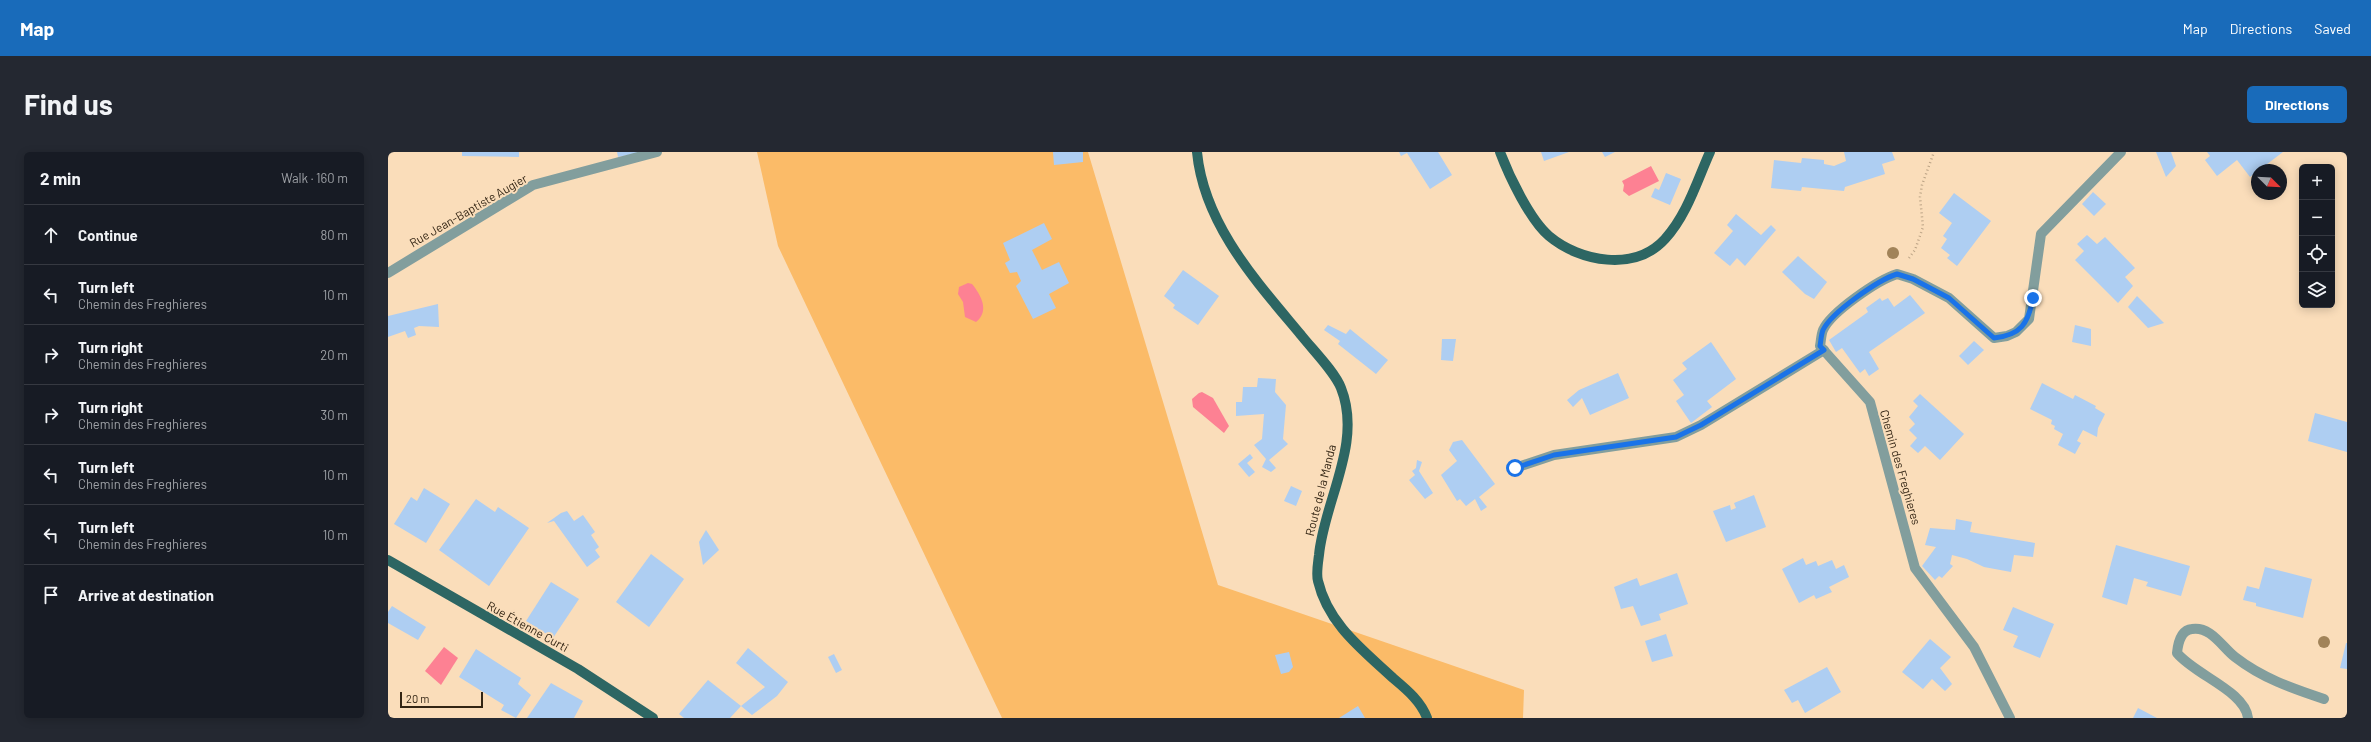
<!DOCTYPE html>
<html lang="en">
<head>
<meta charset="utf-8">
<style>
  :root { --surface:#171b24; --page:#242831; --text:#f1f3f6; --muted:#9ea1a6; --line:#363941; --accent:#196bba }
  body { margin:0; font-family:Barlow,sans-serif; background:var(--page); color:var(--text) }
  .controls { position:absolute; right:12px; top:12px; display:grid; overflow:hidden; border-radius:6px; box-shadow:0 2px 10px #0003 }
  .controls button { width:36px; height:36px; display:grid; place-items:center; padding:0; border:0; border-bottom:1px solid var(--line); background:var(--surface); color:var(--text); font:20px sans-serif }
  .compass { position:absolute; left:1863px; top:12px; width:36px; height:36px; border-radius:50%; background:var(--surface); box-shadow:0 2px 10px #0003; rotate:114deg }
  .scale { position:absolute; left:12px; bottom:10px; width:83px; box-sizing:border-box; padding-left:4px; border:2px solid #332514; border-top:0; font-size:11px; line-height:14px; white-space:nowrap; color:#332514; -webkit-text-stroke:3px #faddba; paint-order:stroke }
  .stop { position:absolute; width:12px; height:12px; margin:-9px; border:3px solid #1a73e8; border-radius:50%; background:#fff }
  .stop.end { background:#1a73e8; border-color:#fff; box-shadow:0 1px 4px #0008 }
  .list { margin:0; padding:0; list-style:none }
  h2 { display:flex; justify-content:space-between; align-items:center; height:52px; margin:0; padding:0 16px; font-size:17px }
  h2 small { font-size:13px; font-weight:400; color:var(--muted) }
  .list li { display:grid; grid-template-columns:26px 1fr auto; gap:12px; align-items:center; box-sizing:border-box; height:60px; padding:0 16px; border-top:1px solid var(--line) }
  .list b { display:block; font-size:15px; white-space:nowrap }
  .list p { margin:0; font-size:13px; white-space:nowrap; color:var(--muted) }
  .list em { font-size:13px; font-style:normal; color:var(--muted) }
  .icon { flex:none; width:22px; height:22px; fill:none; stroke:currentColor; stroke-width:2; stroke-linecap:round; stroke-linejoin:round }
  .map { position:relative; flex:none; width:1959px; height:566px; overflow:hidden; border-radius:6px }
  header { display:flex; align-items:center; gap:24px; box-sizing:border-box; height:56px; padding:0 20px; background:var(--accent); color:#fff }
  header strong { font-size:19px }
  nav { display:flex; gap:22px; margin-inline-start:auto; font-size:14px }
  .intro { display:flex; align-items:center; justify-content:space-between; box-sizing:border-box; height:96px; padding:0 24px }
  h1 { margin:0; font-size:28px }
  .button { padding:10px 18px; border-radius:6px; background:var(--accent); color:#fff; font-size:14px; font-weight:700 }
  main { display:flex; gap:24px; padding:0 24px }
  aside { flex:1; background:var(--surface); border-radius:6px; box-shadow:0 2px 10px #0003 }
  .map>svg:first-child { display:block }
  .green { fill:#fbbb68 }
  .water { fill:#fd8193 }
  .building { fill:#aecef2 }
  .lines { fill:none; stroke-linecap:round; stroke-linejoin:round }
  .path { stroke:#bca486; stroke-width:2.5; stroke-dasharray:1 3; stroke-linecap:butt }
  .minor { stroke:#829e9d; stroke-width:10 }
  .major { stroke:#2d6663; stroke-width:10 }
  .tree { fill:#a18359 }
  .route { stroke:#1a73e8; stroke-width:5 }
  .labels { text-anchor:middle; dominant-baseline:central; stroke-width:4; stroke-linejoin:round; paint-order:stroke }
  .street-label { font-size:12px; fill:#332514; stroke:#faddba }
</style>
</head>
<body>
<header>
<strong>Map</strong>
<nav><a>Map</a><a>Directions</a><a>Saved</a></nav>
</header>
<div class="intro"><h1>Find us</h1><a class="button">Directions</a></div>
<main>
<aside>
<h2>2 min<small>Walk · 160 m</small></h2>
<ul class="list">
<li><svg class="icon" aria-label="ahead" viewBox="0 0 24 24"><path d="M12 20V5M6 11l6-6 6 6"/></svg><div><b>Continue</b></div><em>80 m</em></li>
<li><svg class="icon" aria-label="left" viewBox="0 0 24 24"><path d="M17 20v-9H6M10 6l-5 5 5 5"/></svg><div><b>Turn left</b><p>Chemin des Freghieres</p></div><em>10 m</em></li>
<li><svg class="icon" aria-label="right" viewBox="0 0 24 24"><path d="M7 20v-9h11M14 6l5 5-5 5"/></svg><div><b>Turn right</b><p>Chemin des Freghieres</p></div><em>20 m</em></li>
<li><svg class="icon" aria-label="right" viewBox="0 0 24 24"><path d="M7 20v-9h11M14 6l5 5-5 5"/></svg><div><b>Turn right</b><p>Chemin des Freghieres</p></div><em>30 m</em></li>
<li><svg class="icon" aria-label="left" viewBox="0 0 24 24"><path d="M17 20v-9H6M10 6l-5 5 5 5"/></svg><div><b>Turn left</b><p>Chemin des Freghieres</p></div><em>10 m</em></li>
<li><svg class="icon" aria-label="left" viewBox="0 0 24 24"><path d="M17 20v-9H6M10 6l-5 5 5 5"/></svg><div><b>Turn left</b><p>Chemin des Freghieres</p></div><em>10 m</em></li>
<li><svg class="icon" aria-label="arrive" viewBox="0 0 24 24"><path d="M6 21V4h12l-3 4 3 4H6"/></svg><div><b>Arrive at destination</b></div></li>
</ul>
</aside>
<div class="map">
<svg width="1959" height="566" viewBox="0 0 1959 566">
  <rect width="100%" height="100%" fill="#faddba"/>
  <polygon class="green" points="369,0 700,0 830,433 1136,538 1135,566 614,566 390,94"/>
  <g class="water">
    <polygon points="1263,14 1271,29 1241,44 1235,39 1236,33 1234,29"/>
    <path d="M580 131 584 132C593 143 602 159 588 170L577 165 575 150 570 142 571 135Z"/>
    <polygon points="814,240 825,246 841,274 836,281 805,255 804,247 811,241"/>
    <polygon points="56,495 70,506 53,533 37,519"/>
  </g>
  <g class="building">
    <polygon points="74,0 131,0 131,5 74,4"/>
    <polygon points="229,0 255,0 230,5"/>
    <polygon points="665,0 695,0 695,10 666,13"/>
    <polygon points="1011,0 1050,0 1064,23 1042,37 1019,1 1013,4"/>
    <polygon points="1153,0 1181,0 1156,9"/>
    <polygon points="1214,0 1227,0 1217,5"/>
    <polygon points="1456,0 1504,0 1507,8 1494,12 1497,22 1457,35 1456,39 1414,35 1413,39 1383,36 1386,8 1413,11 1414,6 1436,8 1436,12 1446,14 1458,9"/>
    <polygon points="1768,0 1783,0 1788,14 1778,25"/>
    <polygon points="1819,0 1895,0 1862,25 1849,8 1829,24 1817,8 1822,4"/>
    <polygon points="1278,21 1293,27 1282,53 1263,45 1267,36 1271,38"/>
    <polygon points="1705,40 1718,52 1706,64 1694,52"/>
    <polygon points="1566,41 1603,69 1569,114 1559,106 1562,103 1553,96 1559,87 1555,84 1564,71 1551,61"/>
    <polygon points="1348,62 1373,83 1383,73 1388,78 1357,114 1349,106 1342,114 1326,101 1345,79 1339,73"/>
    <polygon points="656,71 664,87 644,98 654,118 671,110 681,131 661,142 668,156 645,167 628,134 633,129 629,120 622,121 617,111 622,108 615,91"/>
    <polygon points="1699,83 1709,92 1717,85 1747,116 1737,125 1745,134 1730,151 1687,108 1696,99 1689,92"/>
    <polygon points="1410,104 1439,130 1426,147 1417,142 1394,120"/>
    <polygon points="795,118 831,144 810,173 785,156 787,153 776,144"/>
    <polygon points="1522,143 1537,161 1481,200 1491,217 1481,224 1477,217 1472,221 1454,196 1448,200 1441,188 1480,160 1478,156 1492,146 1494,149 1500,146 1506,155"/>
    <polygon points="1749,144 1776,171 1760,176 1740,155"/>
    <polygon points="50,152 51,175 31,174 26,176 28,183 20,186 17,179 0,185 0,164"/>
    <polygon points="940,173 958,182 962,177 1000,208 988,222 950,192 952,189 936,178"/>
    <polygon points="1687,173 1703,177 1703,194 1684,190"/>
    <polygon points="1054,187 1068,187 1065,209 1053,208"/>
    <polygon points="1586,189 1596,198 1580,213 1571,204"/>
    <polygon points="1323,190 1348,227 1319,249 1324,255 1303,271 1288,249 1296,243 1285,228 1299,217 1294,211"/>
    <polygon points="1230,221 1241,246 1202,263 1194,246 1185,255 1179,248 1191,238"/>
    <polygon points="870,226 888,227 887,240 898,253 895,287 900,292 881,308 888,316 883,320 874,315 878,307 866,293 874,287 876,262 848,264 848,250 854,250 855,235 869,235"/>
    <polygon points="1654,231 1685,247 1687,243 1708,254 1707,256 1717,262 1710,276 1709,285 1695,278 1689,289 1693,291 1687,302 1670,293 1675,282 1666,277 1667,274 1663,272 1664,268 1642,257"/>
    <polygon points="1532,242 1576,282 1552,308 1537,294 1530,301 1522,294 1529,286 1521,278 1527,272 1521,265 1530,254 1525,249"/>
    <polygon points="1927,261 1959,270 1959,300 1920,289"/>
    <polygon points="1074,288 1107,332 1091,345 1099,355 1093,359 1087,347 1078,354 1072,347 1069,349 1053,323 1069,309 1061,298 1065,290"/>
    <polygon points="862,302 865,306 859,311 867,320 861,325 850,312"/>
    <polygon points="1029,308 1034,310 1031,319 1045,341 1037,347 1021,328 1027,323 1024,319 1028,316"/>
    <polygon points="903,334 914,339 908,354 896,349"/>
    <polygon points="36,336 62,352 38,391 6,372 23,345 29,349"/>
    <polygon points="1366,343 1378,375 1338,390 1325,359 1342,353 1343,358 1348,356 1346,351"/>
    <polygon points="88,347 107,360 110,355 141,376 101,434 51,398"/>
    <polygon points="179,359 186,369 195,363 207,380 203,383 211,395 207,398 212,405 199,415 166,369 159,371 173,361"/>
    <polygon points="1568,367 1584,370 1582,380 1647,391 1645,405 1626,403 1623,420 1596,415 1579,407 1564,403 1562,412 1565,414 1554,426 1551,424 1547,428 1534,414 1548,395 1537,393 1542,376 1567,378"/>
    <polygon points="318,378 331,398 315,413 311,390"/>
    <polygon points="1728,393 1802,414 1793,444 1758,434 1760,430 1746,426 1739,453 1714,445"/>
    <polygon points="263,402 296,427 261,475 228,450"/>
    <polygon points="1415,406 1418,413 1428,409 1430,414 1444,408 1448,417 1456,413 1461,425 1441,435 1444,440 1428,447 1426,443 1411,451 1394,417"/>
    <polygon points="1877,415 1924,427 1915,466 1868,454 1868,451 1855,448 1859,434 1871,437"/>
    <polygon points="1289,421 1300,452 1271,462 1273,468 1253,474 1245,454 1233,457 1226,435 1249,426 1252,434"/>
    <polygon points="163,430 191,447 165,486 138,469"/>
    <polygon points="4,454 38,475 30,488 0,471 0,460"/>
    <polygon points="1625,455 1666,472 1652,506 1625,495 1630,484 1615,478"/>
    <polygon points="1278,482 1285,504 1264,510 1257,489"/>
    <polygon points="1542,487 1563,505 1552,516 1564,532 1557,539 1544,527 1535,537 1514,520"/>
    <polygon points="1958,491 1959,491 1959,517 1952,516"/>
    <polygon points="360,496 400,530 389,544 364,563 353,554 377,535 348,511"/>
    <polygon points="88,497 133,526 130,532 143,543 128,566 113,558 116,553 71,525"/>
    <polygon points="901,500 905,515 901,520 893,522 887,503"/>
    <polygon points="446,502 454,518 448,521 440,505"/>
    <polygon points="1439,515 1453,540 1417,561 1410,548 1404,551 1396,538"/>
    <polygon points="320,528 353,554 342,566 296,566 291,562"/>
    <polygon points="163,531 195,549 186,566 139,566"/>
    <polygon points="970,554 977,566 951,566"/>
    <polygon points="1750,556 1769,566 1745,566"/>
  </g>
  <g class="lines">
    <polyline class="path" points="1521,106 1527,98 1535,75 1532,45 1534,33 1546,0"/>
    <g class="minor">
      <polyline points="0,121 145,33 269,0"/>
      <polyline points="1127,316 1166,303 1288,285 1313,273 1436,198"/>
      <path d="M1622 566 1586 495 1527 416 1482 250 1432 194C1433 189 1433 183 1435 178 1443 160 1490 128 1509 122L1525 127 1561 146 1606 186 1619 184 1628 180 1641 167 1653 82 1733 0"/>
      <path d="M1860 566C1857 539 1807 523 1789 501 1790 491 1793 478 1804 477 1823 474 1834 495 1847 505 1874 526 1903 536 1936 547"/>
    </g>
    <g class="major">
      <path d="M809 0C816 73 869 130 913 183 924 197 947 220 953 236 975 291 936 349 931 403 930 411 928 422 930 429 940 472 975 498 1005 526 1018 537 1033 549 1039 566"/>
      <path d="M1112 0C1121 24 1142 68 1161 84 1192 110 1247 120 1277 87 1299 63 1309 29 1322 0"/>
      <polyline points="0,408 190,517 265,566"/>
    </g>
  </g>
  <g class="tree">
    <circle cx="1505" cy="101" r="6"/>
    <circle cx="1936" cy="490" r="6"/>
  </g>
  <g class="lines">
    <path class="route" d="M1127 316 1166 303 1288 285 1313 273 1436 198 1432 194C1433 189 1433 183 1435 178 1444 160 1490 128 1509 122L1525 127 1561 146 1606 186C1633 183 1640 172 1645 146"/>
  </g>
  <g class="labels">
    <g class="street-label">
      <text transform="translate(80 58) rotate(-30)">Rue Jean-Baptiste Augier</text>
      <text transform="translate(1513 315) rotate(74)">Chemin des Freghieres</text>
      <text transform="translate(932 338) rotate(-76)">Route de la Manda</text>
      <text transform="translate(140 474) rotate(29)">Rue Étienne Curti</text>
    </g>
  </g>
</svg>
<div class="controls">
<button>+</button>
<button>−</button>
<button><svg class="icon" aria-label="locate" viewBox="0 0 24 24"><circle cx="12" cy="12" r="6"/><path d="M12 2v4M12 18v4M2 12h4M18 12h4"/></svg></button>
<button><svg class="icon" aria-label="layers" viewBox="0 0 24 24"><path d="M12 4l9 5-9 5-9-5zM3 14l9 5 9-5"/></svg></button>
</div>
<svg class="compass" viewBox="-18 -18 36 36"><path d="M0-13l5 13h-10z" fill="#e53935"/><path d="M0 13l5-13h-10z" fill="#9ea1a6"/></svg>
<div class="scale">20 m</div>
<div class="stop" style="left:1127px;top:316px"></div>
<div class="stop end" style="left:1645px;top:146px"></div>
</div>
</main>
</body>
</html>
